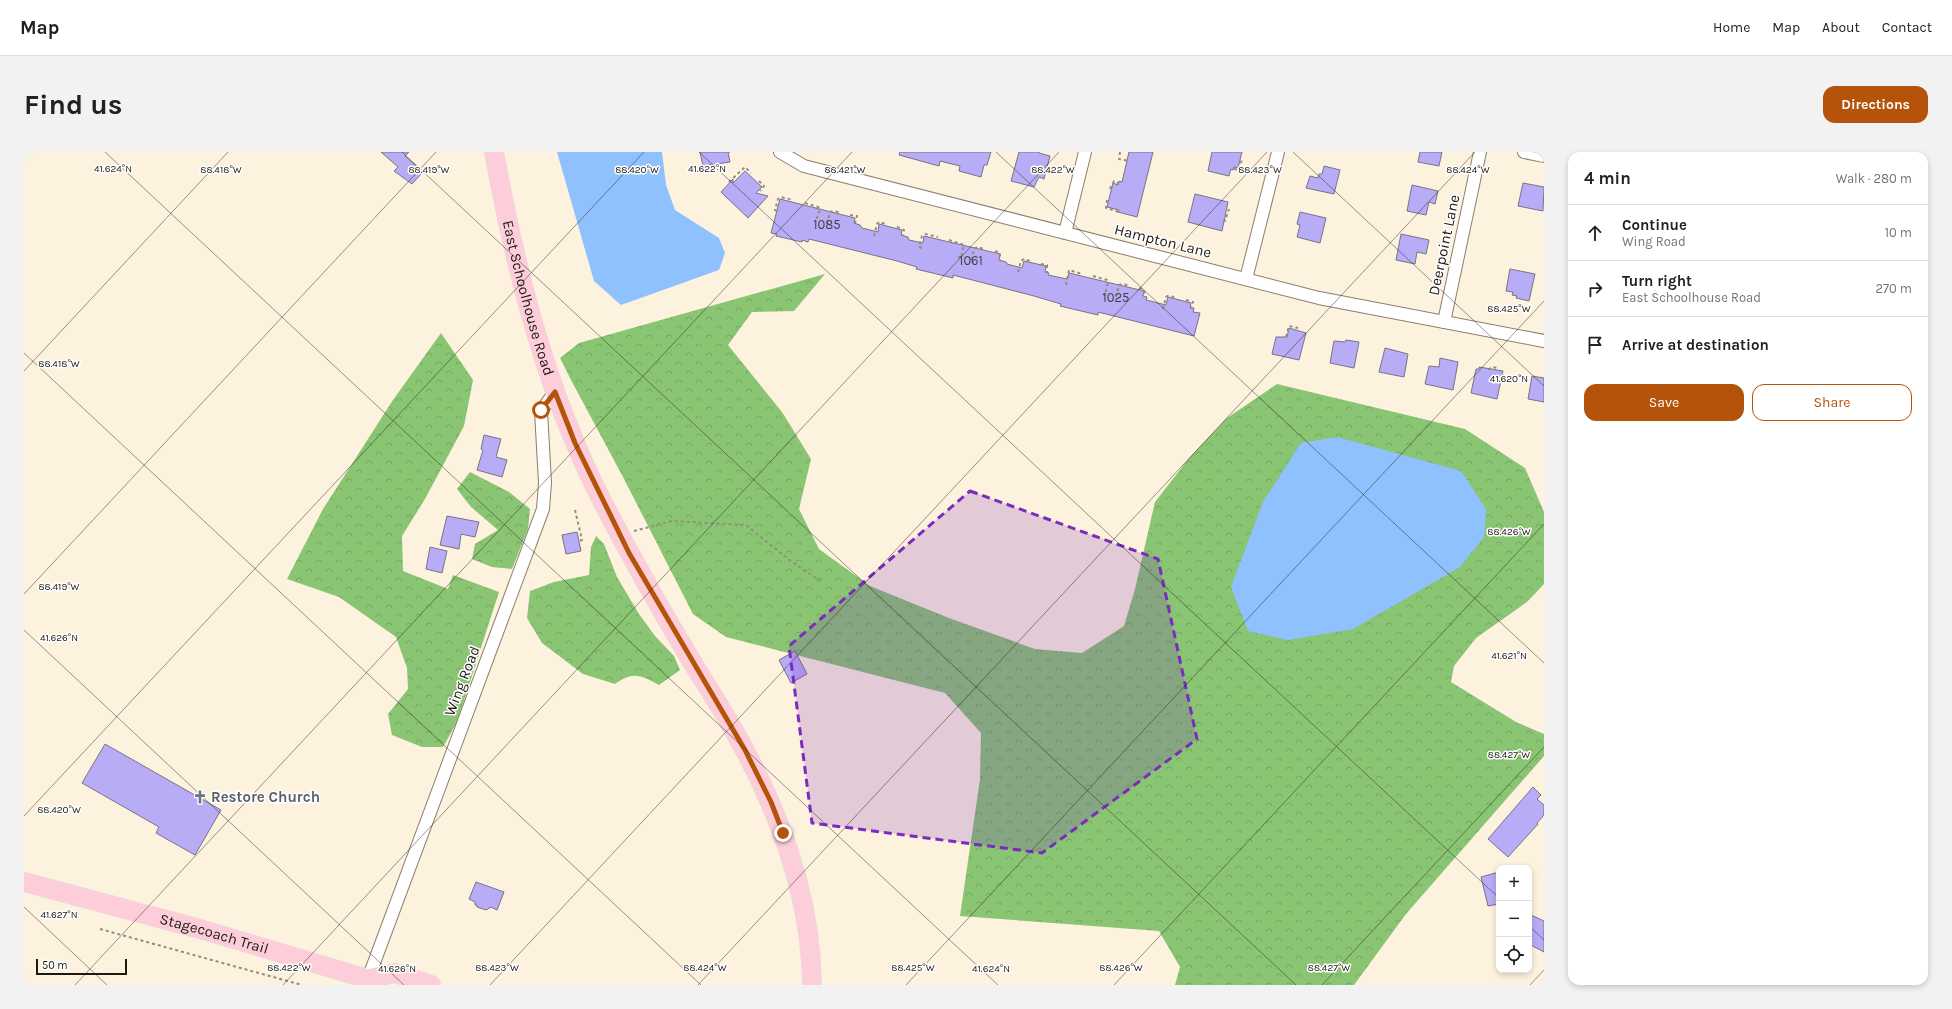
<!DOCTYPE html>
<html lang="en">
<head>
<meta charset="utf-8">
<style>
  :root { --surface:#fff; --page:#f2f2f2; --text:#202124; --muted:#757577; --line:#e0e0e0; --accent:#b45309 }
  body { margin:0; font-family:Karla,sans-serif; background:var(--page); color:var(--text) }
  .controls { position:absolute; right:12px; bottom:12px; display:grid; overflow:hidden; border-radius:8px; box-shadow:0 2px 6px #0003 }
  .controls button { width:36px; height:36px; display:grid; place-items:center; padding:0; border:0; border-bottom:1px solid var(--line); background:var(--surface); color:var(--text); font:20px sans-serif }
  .scale { position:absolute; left:12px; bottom:10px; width:91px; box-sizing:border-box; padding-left:4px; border:2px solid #1e1a13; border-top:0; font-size:11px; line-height:14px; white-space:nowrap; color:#1e1a13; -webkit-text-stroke:3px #fff; paint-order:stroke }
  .stop { position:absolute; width:12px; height:12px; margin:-9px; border:3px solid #b45309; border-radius:50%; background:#fff }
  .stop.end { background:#b45309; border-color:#fff; box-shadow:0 1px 4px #0008 }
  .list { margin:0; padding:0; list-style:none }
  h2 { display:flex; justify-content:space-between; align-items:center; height:52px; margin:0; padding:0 16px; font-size:17px }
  h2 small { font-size:13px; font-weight:400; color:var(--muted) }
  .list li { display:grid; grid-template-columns:26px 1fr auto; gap:12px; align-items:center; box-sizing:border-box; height:56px; padding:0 16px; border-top:1px solid var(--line) }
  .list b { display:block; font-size:15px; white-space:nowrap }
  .list p { margin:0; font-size:13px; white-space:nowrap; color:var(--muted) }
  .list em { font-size:13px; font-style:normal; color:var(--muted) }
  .actions { display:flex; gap:8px; padding:12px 16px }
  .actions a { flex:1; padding:9px 0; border:1px solid var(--accent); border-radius:12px; text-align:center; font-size:14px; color:var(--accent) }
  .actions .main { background:var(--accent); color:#fff }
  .icon { flex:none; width:22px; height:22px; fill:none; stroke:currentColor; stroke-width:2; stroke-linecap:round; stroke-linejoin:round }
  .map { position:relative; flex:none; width:1520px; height:833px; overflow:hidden; border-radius:12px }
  header { display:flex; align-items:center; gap:24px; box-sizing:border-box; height:56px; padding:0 20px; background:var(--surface); border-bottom:1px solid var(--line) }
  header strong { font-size:19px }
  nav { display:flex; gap:22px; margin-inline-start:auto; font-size:14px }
  .intro { display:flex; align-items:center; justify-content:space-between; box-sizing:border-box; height:96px; padding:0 24px }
  h1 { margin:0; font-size:28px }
  .button { padding:10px 18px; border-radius:12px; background:var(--accent); color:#fff; font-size:14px; font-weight:700 }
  main { display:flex; gap:24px; padding:0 24px }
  aside { flex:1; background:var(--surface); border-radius:12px; box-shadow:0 2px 6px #0003 }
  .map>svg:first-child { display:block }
  .forest { fill:url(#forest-crowns) }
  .water { fill:#90c1ff }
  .building { fill:#b7acf5; stroke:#767486 }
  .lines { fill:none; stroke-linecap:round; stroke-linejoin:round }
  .minor-casing { stroke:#897f6e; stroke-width:14 }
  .primary-casing { stroke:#e0dfde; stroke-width:20 }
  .path { stroke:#948c7e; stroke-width:2; stroke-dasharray:3 3; stroke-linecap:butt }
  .minor { stroke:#fff; stroke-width:12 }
  .primary { stroke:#fdcdda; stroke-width:19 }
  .route { stroke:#b45309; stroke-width:5 }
  .marked { fill:#7b2cbf; fill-opacity:0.2; stroke:#7b2cbf; stroke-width:3; stroke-dasharray:8 5; stroke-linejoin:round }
  .ticks { fill:none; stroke:#1e1a13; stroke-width:1; stroke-opacity:0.45 }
  .labels { text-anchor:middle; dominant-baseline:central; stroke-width:3; stroke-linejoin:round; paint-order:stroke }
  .number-label { font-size:13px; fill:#443e4c }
  .street-label { font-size:15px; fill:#1e1a13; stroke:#fff }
  .worship-label { font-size:15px; font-weight:bold; fill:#5b616d; stroke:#fff; text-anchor:start }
  .ticks-label { font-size:10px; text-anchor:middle; fill:#1e1a13; stroke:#fff; stroke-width:3; stroke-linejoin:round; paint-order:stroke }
</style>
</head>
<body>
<header>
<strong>Map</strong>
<nav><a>Home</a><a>Map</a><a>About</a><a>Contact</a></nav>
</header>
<div class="intro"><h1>Find us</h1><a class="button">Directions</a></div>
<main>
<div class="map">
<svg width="1520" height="833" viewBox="0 0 1520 833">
  <defs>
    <pattern id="forest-crowns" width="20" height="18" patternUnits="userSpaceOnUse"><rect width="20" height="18" fill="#89c573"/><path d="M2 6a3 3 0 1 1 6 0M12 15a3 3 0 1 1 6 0" fill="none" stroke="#76a963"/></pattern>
  </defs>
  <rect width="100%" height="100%" fill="#fdf2de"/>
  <g class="forest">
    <polygon points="801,122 770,159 728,160 704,193 758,260 787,307 775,357 795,397 846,434 925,466 1011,497 1058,501 1100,474 1111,437 1131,350 1166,305 1203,266 1253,232 1441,277 1501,316 1520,360 1520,432 1503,450 1452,486 1430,514 1427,530 1492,570 1520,582 1520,604 1382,762 1330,833 1151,833 1156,815 1135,779 936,764 956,627 957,581 921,541 702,485 669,462 599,325 547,228 536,206 555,191"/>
    <polygon points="417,181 449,228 440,274 401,347 378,384 379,419 424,437 429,423 475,440 433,570 419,595 398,595 368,583 364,562 384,537 383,516 372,485 315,445 263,427 299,357 369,248"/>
    <polygon points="446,320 485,340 506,357 504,377 488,417 468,415 448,407 451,392 474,378 447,355 433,337"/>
    <path d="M572 384 580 392 593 425 615 462 631 484 650 504 656 518 635 533C617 523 609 519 591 532L559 522 518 491 503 466 506 439 530 430 565 423 567 395Z"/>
  </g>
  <g class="water">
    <polygon points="533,0 638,0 642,33 651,58 695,86 701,101 695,118 597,153 570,129"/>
    <polygon points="1313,285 1437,319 1462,357 1460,385 1436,415 1329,477 1264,488 1224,479 1207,435 1239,350 1277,291"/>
  </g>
  <g class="building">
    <polygon points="357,0 385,0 381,4 399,20 388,32 370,19 374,15"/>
    <polygon points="676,0 704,0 706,10 679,14"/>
    <polygon points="876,0 967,0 963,13 960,13 957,25 935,19 936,14 916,9 915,14 875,3"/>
    <polygon points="995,0 1015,0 1015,1 1026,4 1020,27 1015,25 1010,35 987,29"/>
    <polygon points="1105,0 1129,0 1113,65 1094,60 1095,58 1083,55 1089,31 1094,33 1095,29 1098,30"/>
    <polygon points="1188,0 1218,0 1214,16 1210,15 1209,18 1207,17 1205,24 1184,19"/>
    <polygon points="1396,0 1418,0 1415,14 1394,10"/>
    <polygon points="1300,14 1316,18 1310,42 1282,36 1286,24 1294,26 1295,22 1298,22"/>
    <polygon points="721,19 738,35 732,41 744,44 724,66 697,40 709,27 709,31"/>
    <polygon points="1499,31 1520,35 1519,59 1494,54"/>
    <polygon points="1388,33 1414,39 1411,52 1405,50 1402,63 1383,59"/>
    <polygon points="1171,42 1204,50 1198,79 1164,70"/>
    <polygon points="756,47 831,66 830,71 836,73 838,76 854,80 855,72 878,78 877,83 884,85 885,88 899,91 900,84 976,102 975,108 982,110 983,112 998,116 1000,109 1022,114 1021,120 1025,121 1024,123 1043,127 1045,121 1120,139 1119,144 1123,145 1122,148 1142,153 1144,145 1167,151 1166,156 1170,156 1169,160 1176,161 1170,184 1074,160 1074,163 1036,154 1037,152 1010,144 929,123 929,126 892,117 893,115 873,109 785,87 784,90 778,88 778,90 752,84 753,82 747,81"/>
    <polygon points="1276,60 1302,66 1296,91 1273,85 1276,73 1273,72"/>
    <polygon points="1377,82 1405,88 1402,102 1393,100 1391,112 1372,108"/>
    <polygon points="1486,117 1511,122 1505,149 1492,146 1493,144 1488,143 1489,140 1482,139"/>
    <polygon points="1265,176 1282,181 1275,208 1248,202 1252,185 1263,185"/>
    <polygon points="1322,188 1335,190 1330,216 1306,211 1310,189 1321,190"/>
    <polygon points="1361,196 1384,202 1380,225 1355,220"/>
    <polygon points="1416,206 1434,210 1429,238 1401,232 1405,214 1415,215"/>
    <polygon points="1455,215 1479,219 1473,247 1447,241 1452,217 1455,217"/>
    <polygon points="1508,224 1520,226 1520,250 1504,247"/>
    <polygon points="460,283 477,287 472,305 483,308 478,325 453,318 459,298 457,297"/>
    <polygon points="423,364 455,370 451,385 437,382 435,397 416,393"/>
    <polygon points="553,380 557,399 542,402 538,383"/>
    <polygon points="406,395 423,399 418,421 402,417"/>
    <polygon points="771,499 783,522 767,531 755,508"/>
    <polygon points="81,592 197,658 171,703 132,681 135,675 58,631"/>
    <polygon points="1509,635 1517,643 1513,647 1520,653 1520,663 1513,671 1514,672 1484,705 1464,687"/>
    <polygon points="1475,720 1475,752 1464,754 1457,725"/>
    <polygon points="452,730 480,740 473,758 467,755 462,758 453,755 453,753 451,753 451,750 445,747"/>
    <polygon points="1505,762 1520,769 1520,800 1505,792"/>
  </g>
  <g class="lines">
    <g class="minor-casing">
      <g id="minor">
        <polyline points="756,0 780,14 1295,146 1520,189"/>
        <polyline points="1500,0 1520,4"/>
        <polyline points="1041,81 1061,0"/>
        <polyline points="1222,127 1254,0"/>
        <polyline points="1420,170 1456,0"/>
        <polyline points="344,827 519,357 521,331 517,259 531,240"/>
      </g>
    </g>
    <g class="primary-casing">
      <g id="primary">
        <path id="s1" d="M470 0C492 120 522 239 578 349 605 401 634 453 664 503 676 524 690 544 702 565 751 647 787 737 788 833"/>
        <path id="s2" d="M0 730 176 777 344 827 371 821 407 833"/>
      </g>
    </g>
    <g class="path">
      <polyline points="704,0 706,0"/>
      <polyline points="1096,0 1095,7 1105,9"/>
      <polyline points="1210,17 1215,18 1218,7"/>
      <polyline points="735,29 740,34 736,39"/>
      <polyline points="705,30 721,15 727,21"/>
      <polyline points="1086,37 1090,29 1094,31"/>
      <polyline points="1083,48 1082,56 1095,60"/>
      <polyline points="781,51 794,55 796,57 793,66 790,65"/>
      <polyline points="753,59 751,58 754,47 757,45 769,48"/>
      <polyline points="826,63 833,64 831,71"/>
      <polyline points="1199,69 1201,69 1205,57"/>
      <polyline points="803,72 806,60 809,59 815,60"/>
      <polyline points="873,75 880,78 879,84"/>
      <polyline points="850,84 853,72 855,70 862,72"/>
      <polyline points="925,88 940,93 937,106 934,105"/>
      <polyline points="898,96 895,95 898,84 901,82 914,85"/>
      <polyline points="971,99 976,101 976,108"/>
      <polyline points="947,108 950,97 953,95 960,97"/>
      <polyline points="1017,112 1023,113 1023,120"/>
      <polyline points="994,120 997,109 1000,107 1006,109"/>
      <polyline points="1069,124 1083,128 1084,130 1081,143 1079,142"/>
      <polyline points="1042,133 1045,118 1058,122"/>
      <polyline points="1115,136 1120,138 1121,145"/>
      <polyline points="1092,145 1095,133 1098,132 1104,133"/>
      <polyline points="1162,148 1169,150 1167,156"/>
      <polyline points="1139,157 1142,145 1144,144 1151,145"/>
      <polyline points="1262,185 1265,174 1274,176"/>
      <polyline points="1465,218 1467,215 1475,216"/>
      <polyline points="551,358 558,388 555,389"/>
      <polyline points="610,379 648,369 722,373 768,410 796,429"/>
      <polyline points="76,777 278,833"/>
    </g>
    <use href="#minor" class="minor"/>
    <use href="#primary" class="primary"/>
  </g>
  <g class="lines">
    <polyline class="route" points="517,258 531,240 551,291 605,401 721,598 747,650 759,681"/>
  </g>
  <path class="marked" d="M946 339 1134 407 1173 587 1018 701 788 671 765 494Z"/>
  <path class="ticks" d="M81 0 974 833M378 0 1272 833M675 0 1475 746M972 0 1520 511M1269 0 1520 234M0 201 677 833M0 219 204 0M0 442 412 0M0 478 380 833M0 664 620 0M0 755 83 833M1505 774 1520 788M51 833 828 0M259 833 1035 0M466 833 1243 0M674 833 1451 0M882 833 1520 149M1090 833 1520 372M1298 833 1520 595M1506 833 1520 818"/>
  <defs>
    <g id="church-bare" transform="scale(1.08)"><path d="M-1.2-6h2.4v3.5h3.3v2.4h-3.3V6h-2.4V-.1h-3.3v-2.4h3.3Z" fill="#6b7280" stroke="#fff" stroke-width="2.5" paint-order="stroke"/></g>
  </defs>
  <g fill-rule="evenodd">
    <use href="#church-bare" x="176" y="645"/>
  </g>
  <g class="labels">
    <g class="number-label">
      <text x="803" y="72">1085</text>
      <text x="947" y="108">1061</text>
      <text x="1092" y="145">1025</text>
    </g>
    <g class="street-label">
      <text transform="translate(1139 89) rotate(14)">Hampton Lane</text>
      <text transform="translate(1420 93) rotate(-78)">Deerpoint Lane</text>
      <text stroke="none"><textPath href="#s1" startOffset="150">East Schoolhouse Road</textPath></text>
      <text transform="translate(438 529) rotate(-69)">Wing Road</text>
      <text stroke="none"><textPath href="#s2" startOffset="197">Stagecoach Trail</textPath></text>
    </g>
    <g class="worship-label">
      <text x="187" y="645">Restore Church</text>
    </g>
  </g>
  <g class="ticks-label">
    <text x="89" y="20">41.624°N</text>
    <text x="683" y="20">41.622°N</text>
    <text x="821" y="21">88.421°W</text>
    <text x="1029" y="21">88.422°W</text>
    <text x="1444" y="21">88.424°W</text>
    <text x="197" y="21">88.418°W</text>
    <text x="405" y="21">88.419°W</text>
    <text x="613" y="21">88.420°W</text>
    <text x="1236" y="21">88.423°W</text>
    <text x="1485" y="160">88.425°W</text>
    <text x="35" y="215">88.418°W</text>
    <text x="1485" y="230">41.620°N</text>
    <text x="1485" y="383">88.426°W</text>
    <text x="35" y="438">88.419°W</text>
    <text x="35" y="489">41.626°N</text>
    <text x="1485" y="507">41.621°N</text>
    <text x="1485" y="606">88.427°W</text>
    <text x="35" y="661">88.420°W</text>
    <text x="35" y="766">41.627°N</text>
    <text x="265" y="819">88.422°W</text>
    <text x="473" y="819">88.423°W</text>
    <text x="681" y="819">88.424°W</text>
    <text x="889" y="819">88.425°W</text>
    <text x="1097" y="819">88.426°W</text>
    <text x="1305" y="819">88.427°W</text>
    <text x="373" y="820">41.626°N</text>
    <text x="967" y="820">41.624°N</text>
  </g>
</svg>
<div class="controls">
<button>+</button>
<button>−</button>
<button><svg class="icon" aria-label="locate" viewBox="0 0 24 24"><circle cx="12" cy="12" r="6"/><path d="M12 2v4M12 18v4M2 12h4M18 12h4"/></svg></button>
</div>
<div class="scale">50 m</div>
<div class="stop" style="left:517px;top:258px"></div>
<div class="stop end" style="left:759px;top:681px"></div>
</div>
<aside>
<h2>4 min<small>Walk · 280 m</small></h2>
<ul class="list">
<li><svg class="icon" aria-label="ahead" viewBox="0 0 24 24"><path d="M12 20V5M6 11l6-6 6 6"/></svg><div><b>Continue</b><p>Wing Road</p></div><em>10 m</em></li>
<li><svg class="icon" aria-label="right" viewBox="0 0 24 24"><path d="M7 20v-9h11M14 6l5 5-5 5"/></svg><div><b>Turn right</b><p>East Schoolhouse Road</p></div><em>270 m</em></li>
<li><svg class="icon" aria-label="arrive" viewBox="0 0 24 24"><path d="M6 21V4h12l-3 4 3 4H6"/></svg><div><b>Arrive at destination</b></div></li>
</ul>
<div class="actions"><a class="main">Save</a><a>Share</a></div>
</aside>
</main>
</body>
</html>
